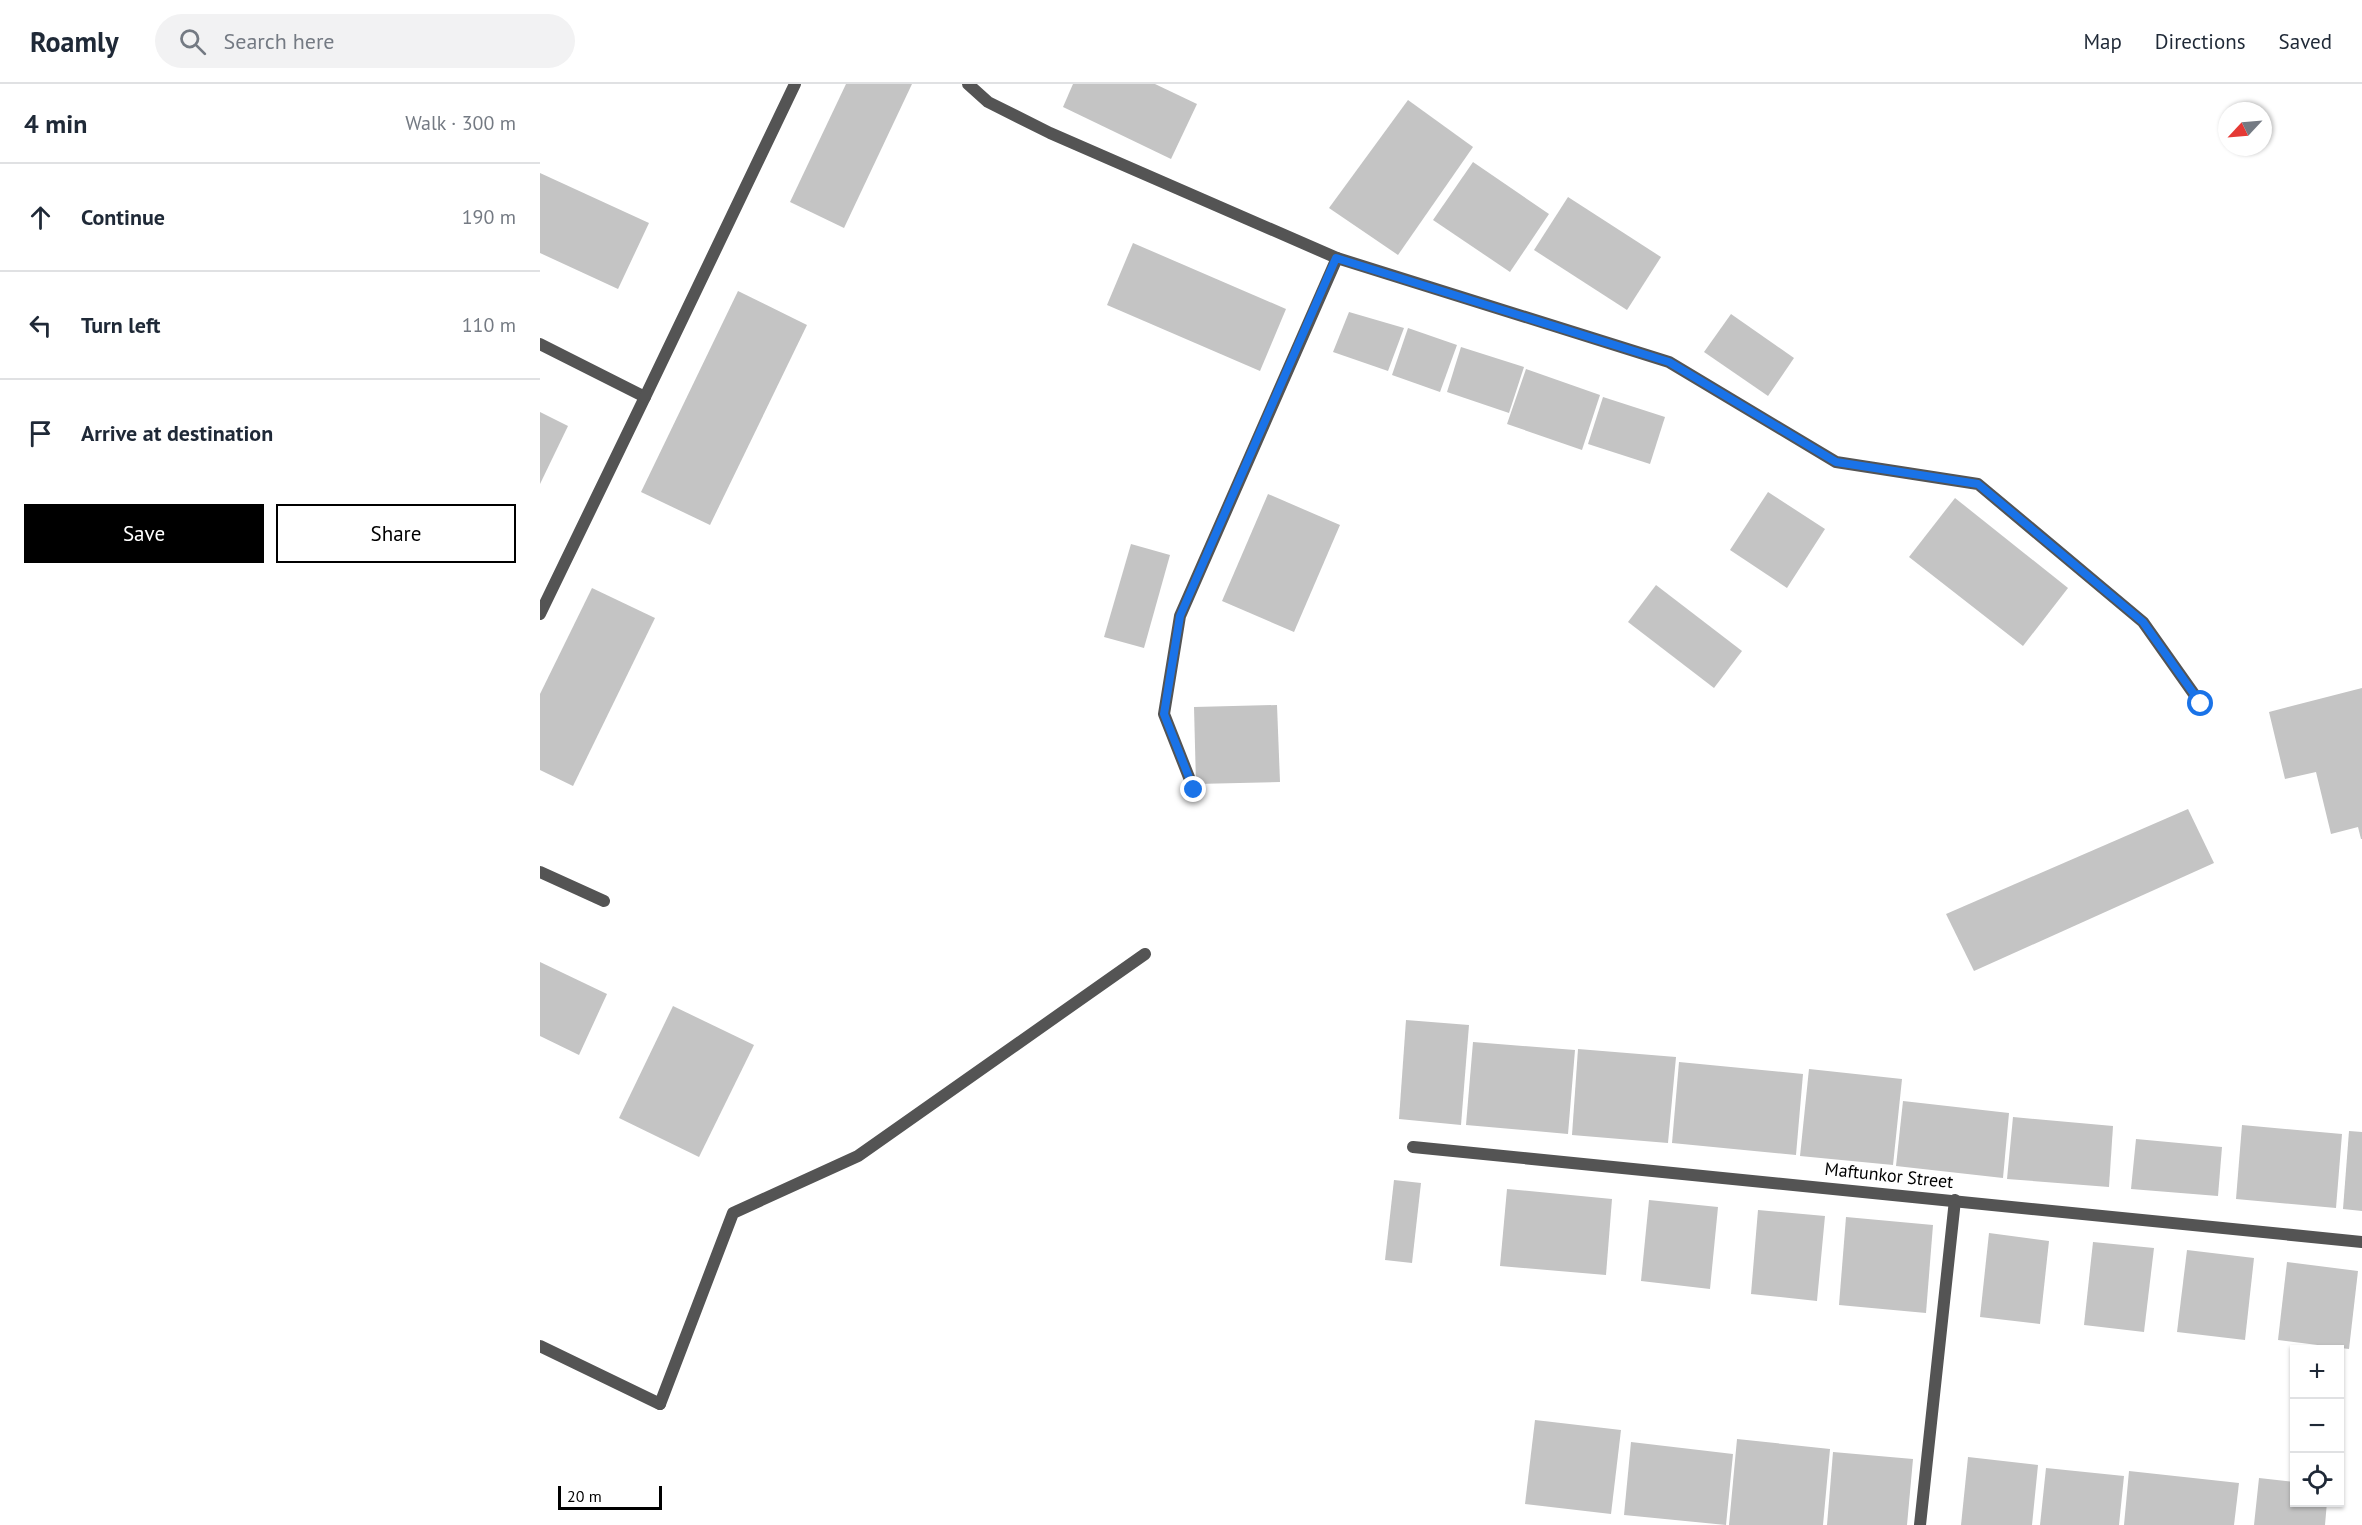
<!DOCTYPE html>
<html lang="en">
<head>
<meta charset="utf-8">
<style>
  :root { --surface:#fff; --page:#f2f2f3; --text:#1f2937; --muted:#747a83; --line:#e0e1e3; --accent:#000 }
  body { margin:0; font-family:"PT Sans",sans-serif; background:var(--page); color:var(--text) }
  .controls { position:absolute; right:18px; bottom:18px; display:grid; overflow:hidden; border-radius:0px; box-shadow:0 2px 4px #0004 }
  .controls button { width:54px; height:54px; display:grid; place-items:center; padding:0; border:0; border-bottom:2px solid var(--line); background:var(--surface); color:var(--text); font:30px sans-serif }
  .compass { position:absolute; left:1678px; top:18px; width:54px; height:54px; border-radius:50%; background:var(--surface); box-shadow:0 2px 4px #0004; rotate:244deg }
  .scale { position:absolute; left:18px; bottom:15px; width:104px; box-sizing:border-box; padding-left:6px; border:3px solid #000; border-top:0; font-size:16px; line-height:21px; white-space:nowrap; color:#000; -webkit-text-stroke:4px #fff; paint-order:stroke }
  .stop { position:absolute; width:18px; height:18px; margin:-14px; border:4px solid #1a73e8; border-radius:50%; background:#fff }
  .stop.end { background:#1a73e8; border-color:#fff; box-shadow:0 2px 6px #0008 }
  .list { margin:0; padding:0; list-style:none }
  h2 { display:flex; justify-content:space-between; align-items:center; height:78px; margin:0; padding:0 24px; font-size:26px }
  h2 small { font-size:20px; font-weight:400; color:var(--muted) }
  .list li { display:grid; grid-template-columns:39px 1fr auto; gap:18px; align-items:center; box-sizing:border-box; height:108px; padding:0 24px; border-top:2px solid var(--line) }
  .list b { display:block; font-size:22px; white-space:nowrap }
  .list em { font-size:20px; font-style:normal; color:var(--muted) }
  .actions { display:flex; gap:12px; padding:18px 24px }
  .actions a { flex:1; padding:14px 0; border:2px solid var(--accent); border-radius:0px; text-align:center; font-size:21px; color:var(--accent) }
  .actions .main { background:var(--accent); color:#fff }
  .icon { flex:none; width:33px; height:33px; fill:none; stroke:currentColor; stroke-width:2; stroke-linecap:round; stroke-linejoin:round }
  .map { position:relative; flex:none; width:1822px; height:1441px; overflow:hidden }
  header { display:flex; align-items:center; gap:36px; box-sizing:border-box; height:84px; padding:0 30px; background:var(--surface); border-bottom:2px solid var(--line) }
  header strong { font-size:28px }
  nav { display:flex; gap:33px; margin-inline-start:auto; font-size:21px }
  .search { width:420px; height:54px; background:var(--page); display:flex; align-items:center; gap:15px; box-sizing:border-box; padding:0 21px; border-radius:33px; color:var(--muted); font-size:22px }
  main { display:flex }
  aside { flex:1; background:var(--surface) }
  .map>svg:first-child { display:block }
  .building { fill:#c4c4c4 }
  .lines { fill:none; stroke-linecap:round; stroke-linejoin:round }
  .service { stroke:#545454; stroke-width:12 }
  .minor { stroke:#545454; stroke-width:12 }
  .route { stroke:#1a73e8; stroke-width:8 }
  .labels { text-anchor:middle; dominant-baseline:central; stroke-width:5; stroke-linejoin:round; paint-order:stroke }
  .street-label { font-size:18px; fill:#000; stroke:#fff }
</style>
</head>
<body>
<header>
<strong>Roamly</strong>
<div class="search"><svg class="icon" aria-label="search" viewBox="0 0 24 24"><circle cx="10" cy="10" r="6"/><path d="M15 15l6 6"/></svg>Search here</div>
<nav><a>Map</a><a>Directions</a><a>Saved</a></nav>
</header>
<main>
<aside>
<h2>4 min<small>Walk · 300 m</small></h2>
<ul class="list">
<li><svg class="icon" aria-label="ahead" viewBox="0 0 24 24"><path d="M12 20V5M6 11l6-6 6 6"/></svg><div><b>Continue</b></div><em>190 m</em></li>
<li><svg class="icon" aria-label="left" viewBox="0 0 24 24"><path d="M17 20v-9H6M10 6l-5 5 5 5"/></svg><div><b>Turn left</b></div><em>110 m</em></li>
<li><svg class="icon" aria-label="arrive" viewBox="0 0 24 24"><path d="M6 21V4h12l-3 4 3 4H6"/></svg><div><b>Arrive at destination</b></div></li>
</ul>
<div class="actions"><a class="main">Save</a><a>Share</a></div>
</aside>
<div class="map">
<svg width="1822" height="1441" viewBox="0 0 1822 1441">
  <rect width="100%" height="100%" fill="#fff"/>
  <g class="building">
    <polygon points="306,0 372,0 304,144 250,118"/>
    <polygon points="533,0 615,0 657,20 631,75 523,23"/>
    <polygon points="868,16 933,63 858,171 789,124"/>
    <polygon points="933,78 1009,130 970,188 893,136"/>
    <polygon points="0,89 109,139 78,205 0,169"/>
    <polygon points="1028,113 1121,173 1087,226 994,166"/>
    <polygon points="593,159 746,225 720,287 567,221"/>
    <polygon points="198,207 267,241 170,441 101,408"/>
    <polygon points="809,228 864,244 848,287 793,268"/>
    <polygon points="1191,230 1254,274 1228,312 1164,268"/>
    <polygon points="868,244 917,261 900,308 852,291"/>
    <polygon points="921,263 984,283 969,329 907,308"/>
    <polygon points="986,285 1060,311 1042,366 967,340"/>
    <polygon points="1063,313 1125,333 1110,380 1048,360"/>
    <polygon points="0,328 28,342 0,400"/>
    <polygon points="1228,408 1285,445 1247,504 1190,466"/>
    <polygon points="728,410 800,441 754,548 682,517"/>
    <polygon points="1415,414 1528,504 1483,562 1369,473"/>
    <polygon points="591,460 630,471 604,564 564,553"/>
    <polygon points="1116,501 1202,567 1174,604 1088,538"/>
    <polygon points="52,504 115,534 33,702 0,686 0,610"/>
    <polygon points="1822,604 1822,755 1821,755 1818,743 1791,750 1776,688 1745,695 1729,628"/>
    <polygon points="737,621 740,698 656,700 654,623"/>
    <polygon points="1648,725 1674,779 1434,887 1406,830"/>
    <polygon points="0,878 67,910 39,971 0,952"/>
    <polygon points="133,922 214,961 159,1073 79,1034"/>
    <polygon points="866,936 929,941 921,1041 859,1035"/>
    <polygon points="933,958 1035,966 1028,1050 926,1041"/>
    <polygon points="1038,965 1136,973 1128,1059 1032,1051"/>
    <polygon points="1139,978 1263,990 1256,1071 1132,1059"/>
    <polygon points="1269,985 1362,995 1353,1081 1260,1072"/>
    <polygon points="1363,1017 1469,1029 1463,1094 1356,1082"/>
    <polygon points="1473,1033 1573,1042 1569,1103 1467,1095"/>
    <polygon points="1702,1041 1802,1050 1796,1124 1696,1115"/>
    <polygon points="1809,1047 1822,1048 1822,1127 1803,1125"/>
    <polygon points="1596,1055 1682,1063 1678,1112 1591,1105"/>
    <polygon points="854,1096 881,1099 872,1179 845,1176"/>
    <polygon points="967,1105 1072,1115 1066,1191 960,1182"/>
    <polygon points="1109,1116 1178,1123 1170,1205 1101,1197"/>
    <polygon points="1218,1126 1285,1132 1277,1217 1211,1210"/>
    <polygon points="1306,1133 1393,1141 1386,1229 1299,1221"/>
    <polygon points="1449,1149 1509,1157 1500,1240 1440,1233"/>
    <polygon points="1553,1158 1614,1164 1604,1248 1544,1241"/>
    <polygon points="1647,1166 1714,1174 1705,1256 1637,1248"/>
    <polygon points="1747,1178 1818,1187 1809,1265 1738,1256"/>
    <polygon points="995,1336 1081,1346 1071,1430 985,1420"/>
    <polygon points="1197,1355 1290,1365 1283,1441 1189,1441"/>
    <polygon points="1091,1358 1193,1370 1186,1441 1084,1431"/>
    <polygon points="1293,1368 1373,1375 1367,1441 1287,1441"/>
    <polygon points="1428,1373 1498,1381 1492,1441 1421,1441"/>
    <polygon points="1506,1384 1584,1392 1579,1441 1500,1441"/>
    <polygon points="1589,1387 1699,1399 1694,1441 1584,1441"/>
    <polygon points="1719,1394 1754,1398 1754,1418 1787,1418 1785,1441 1714,1441"/>
  </g>
  <g class="lines">
    <polyline class="service" points="120,1320 193,1129 318,1072 605,870"/>
    <g class="minor">
      <polyline points="428,0 448,18 510,49 797,174 1129,278 1296,378 1438,400 1603,538 1661,620"/>
      <polyline points="0,260 105,313 0,530"/>
      <polyline points="105,313 255,0"/>
      <polyline points="654,706 624,630 640,532 797,174"/>
      <polyline points="0,788 64,817"/>
      <polyline points="873,1063 1822,1158"/>
      <polyline points="0,1262 120,1320"/>
      <polyline points="1380,1441 1415,1116"/>
    </g>
  </g>
  <g class="lines">
    <polyline class="route" points="654,706 624,630 640,532 796,174 1129,278 1296,378 1438,400 1603,538 1661,620"/>
  </g>
  <g class="labels">
    <g class="street-label">
      <text transform="translate(1349 1091) rotate(6)">Maftunkor Street</text>
    </g>
  </g>
</svg>
<div class="controls">
<button>+</button>
<button>−</button>
<button><svg class="icon" aria-label="locate" viewBox="0 0 24 24"><circle cx="12" cy="12" r="6"/><path d="M12 2v4M12 18v4M2 12h4M18 12h4"/></svg></button>
</div>
<svg class="compass" viewBox="-18 -18 36 36"><path d="M0-13l5 13h-10z" fill="#e53935"/><path d="M0 13l5-13h-10z" fill="#747a83"/></svg>
<div class="scale">20 m</div>
<div class="stop" style="left:1661px;top:620px"></div>
<div class="stop end" style="left:654px;top:706px"></div>
</div>
</main>
</body>
</html>
